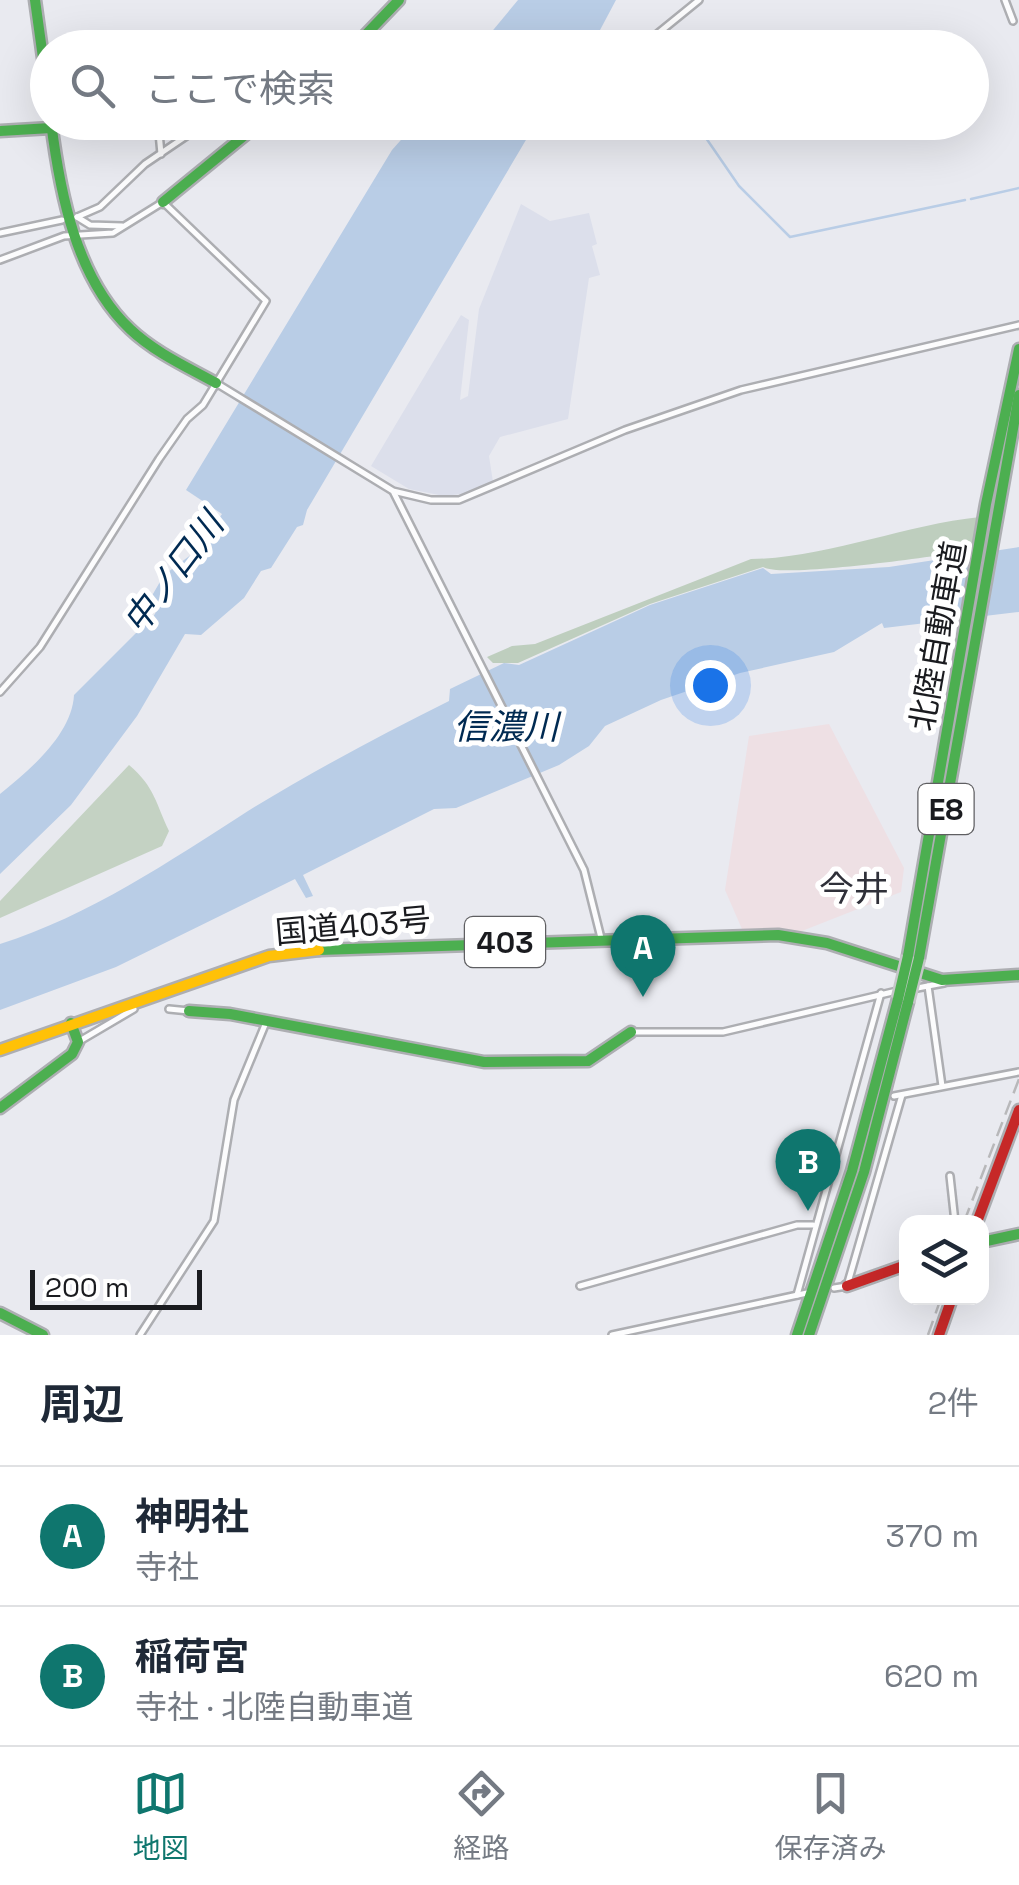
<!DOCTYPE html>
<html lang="ja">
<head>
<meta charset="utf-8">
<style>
  :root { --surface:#fff; --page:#f2f2f3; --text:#1f2937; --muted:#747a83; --line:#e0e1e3; --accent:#0f766e }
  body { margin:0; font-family:"Space Grotesk","Noto Sans JP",sans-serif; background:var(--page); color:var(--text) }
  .controls { position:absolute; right:30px; bottom:30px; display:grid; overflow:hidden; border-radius:20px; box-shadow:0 10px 40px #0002 }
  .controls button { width:90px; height:90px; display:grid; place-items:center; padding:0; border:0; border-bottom:2px solid var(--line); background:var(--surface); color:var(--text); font:50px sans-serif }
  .scale { position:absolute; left:30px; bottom:25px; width:172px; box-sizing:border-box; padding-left:10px; border:5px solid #1a1b1f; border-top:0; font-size:28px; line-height:35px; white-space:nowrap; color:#1a1b1f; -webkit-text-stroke:8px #fff; paint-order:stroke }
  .you { position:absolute; left:710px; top:685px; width:35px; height:35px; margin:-25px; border:8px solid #fff; border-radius:50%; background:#1a73e8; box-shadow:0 0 0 15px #1a73e833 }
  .badge { display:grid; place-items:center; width:65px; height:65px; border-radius:50%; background:var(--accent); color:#fff; font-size:32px; font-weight:700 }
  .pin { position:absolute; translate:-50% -82px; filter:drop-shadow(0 2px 5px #0008) }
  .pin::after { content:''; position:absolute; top:52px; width:35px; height:30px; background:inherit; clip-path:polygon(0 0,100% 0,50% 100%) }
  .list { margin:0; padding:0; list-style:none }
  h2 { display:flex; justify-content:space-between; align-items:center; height:130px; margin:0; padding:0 40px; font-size:42px }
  h2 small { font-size:32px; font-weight:400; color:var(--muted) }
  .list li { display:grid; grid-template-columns:65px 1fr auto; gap:30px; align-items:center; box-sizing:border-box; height:140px; padding:0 40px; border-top:2px solid var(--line) }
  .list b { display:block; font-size:38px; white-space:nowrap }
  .list p { margin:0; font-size:32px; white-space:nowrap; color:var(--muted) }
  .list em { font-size:32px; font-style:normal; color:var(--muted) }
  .icon { flex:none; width:55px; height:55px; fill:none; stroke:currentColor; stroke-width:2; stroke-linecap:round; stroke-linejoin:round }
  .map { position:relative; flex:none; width:1019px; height:1335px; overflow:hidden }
  .search { position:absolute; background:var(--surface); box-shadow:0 10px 40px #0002; left:30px; right:30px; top:30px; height:110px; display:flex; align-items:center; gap:25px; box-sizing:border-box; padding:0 35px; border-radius:55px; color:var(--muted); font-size:38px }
  .sheet { height:410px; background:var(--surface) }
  nav { display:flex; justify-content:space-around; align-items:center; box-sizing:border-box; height:140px; border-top:2px solid var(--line); background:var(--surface); font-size:28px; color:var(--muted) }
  nav a { display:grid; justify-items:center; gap:5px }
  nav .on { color:var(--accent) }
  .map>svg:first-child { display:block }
  .commercial { fill:#eee0e4 }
  .built { fill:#dcdfeb }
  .green { fill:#c4d2c3 }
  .forest { fill:#becebe }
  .water { fill:#b9cde6 }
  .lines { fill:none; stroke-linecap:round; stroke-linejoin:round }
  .stream { stroke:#b9cde6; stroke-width:2.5 }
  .street-casing { stroke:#adaeb2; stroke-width:10 }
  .fast-casing { stroke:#adaeb2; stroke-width:15 }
  .slow-casing { stroke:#adaeb2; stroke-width:15 }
  .jam-casing { stroke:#adaeb2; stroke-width:15 }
  .street { stroke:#fcfcfd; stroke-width:5 }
  .fast { stroke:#4caf50; stroke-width:10 }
  .slow { stroke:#ffc107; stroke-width:10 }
  .jam { stroke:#c62828; stroke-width:10 }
  .rail { stroke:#b8b8ba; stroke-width:2.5; stroke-dasharray:15 8; stroke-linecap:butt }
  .fast-bridge-casing { stroke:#c5c6c8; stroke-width:15; stroke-linecap:butt }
  .fast-bridge { stroke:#4caf50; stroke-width:10 }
  .labels { text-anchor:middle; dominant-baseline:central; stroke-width:10; stroke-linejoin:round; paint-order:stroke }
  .shield { fill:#fff; stroke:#5f5f62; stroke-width:2.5 }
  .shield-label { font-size:30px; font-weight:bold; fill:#1a1b1f }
  .street-label { font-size:32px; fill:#1a1b1f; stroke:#fff }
  .water-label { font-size:35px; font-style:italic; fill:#002a52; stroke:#fff }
  .neighbourhood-label { font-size:35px; fill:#2f3039; stroke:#fff }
</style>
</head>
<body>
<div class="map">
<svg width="1019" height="1335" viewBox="0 0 1019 1335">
  <rect width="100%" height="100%" fill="#e9eaf0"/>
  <polygon class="commercial" points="829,724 904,868 901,892 802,931 742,929 725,890 749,736"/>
  <polygon class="built" points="521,204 550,221 589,213 597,244 592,246 600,275 589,278 568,419 500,437 489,456 493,482 470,493 444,496 409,489 371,466 461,315 469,320 460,400 468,396 479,309"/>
  <path class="green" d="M129 765C155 787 156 804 169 831L162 846 0 918V901Z"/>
  <path class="forest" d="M980 517 975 550C943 555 783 579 763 567L650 604 518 663H493L487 657 512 646 535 644 751 559C827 558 903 525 980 517Z"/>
  <g class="water">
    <polygon points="518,0 616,0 591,47 479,47"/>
    <path d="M416 123H536L307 510 303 525 297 527 271 568 261 571 244 598 201 635 185 634 137 716 71 805 0 874V794C30 770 72 734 74 695L155 614 157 606 150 599 164 575 196 551 222 514 186 490 392 150Z"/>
    <path d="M1019 547V612L884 628 882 623 834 652 740 673 661 700 605 726 589 746 559 765 456 808 434 809 303 875 313 896 306 898 295 879 116 967 0 1010V944C89 916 170 861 248 811 313 771 381 735 449 701L450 689 504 663 519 665 650 605 763 568 771 574 889 567Z"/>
  </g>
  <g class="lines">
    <g class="stream">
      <polyline points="695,122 739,186 790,237 965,200"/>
      <polyline points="971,199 1019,188"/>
    </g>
    <g class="street-casing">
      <g id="street">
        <polyline points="1005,0 1013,21"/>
        <polyline points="640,48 699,0"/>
        <polyline points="158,122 161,154"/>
        <polyline points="51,128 88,122"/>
        <polyline points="77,217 100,207 145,164 207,122"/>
        <polyline points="77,217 90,225 122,226"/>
        <polyline points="0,233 62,220"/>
        <polyline points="0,260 64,236 113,233 163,202 266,301 203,405 187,419 159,459 40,647 0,692"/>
        <polyline points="216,383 393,491 431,500 459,500 625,430 741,390 1019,325"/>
        <polyline points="394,493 584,870 601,938"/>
        <polyline points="928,986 942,1086"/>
        <polyline points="912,989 944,983"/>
        <polyline points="169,1009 189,1011"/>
        <polyline points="633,1032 723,1032 901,990"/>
        <polyline points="78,1042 134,1009"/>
        <polyline points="894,1096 1019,1072"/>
        <polyline points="950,1176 955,1222"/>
        <polyline points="580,1286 797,1225 813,1225"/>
        <polyline points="834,1288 847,1286 902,1095"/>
        <polyline points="797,1295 881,993"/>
        <polyline points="140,1335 214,1221 234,1100 267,1020"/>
        <polyline points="612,1335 807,1293"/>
      </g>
    </g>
    <g class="fast-casing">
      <g id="fast">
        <polyline points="35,0 48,94"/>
        <polyline points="353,48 399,0"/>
        <path d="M51 122C60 193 76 278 130 329 154 352 187 367 216 383"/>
        <polyline points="0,131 51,128"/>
        <polyline points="163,202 261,122"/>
        <polyline points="319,950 778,935 827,943 942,980 1019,975"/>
        <polyline points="908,956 986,504 1019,349"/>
        <polyline points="919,958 1019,395"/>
        <polyline points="189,1011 230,1014 484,1062 588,1061 631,1032"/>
        <polyline points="0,1108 72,1054 78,1042 71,1023"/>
        <polyline points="982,1242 1019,1234"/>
        <polyline points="0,1313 43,1335"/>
        <polyline points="797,1335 852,1171 898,999"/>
        <polyline points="809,1335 864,1172 908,1002"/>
      </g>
    </g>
    <g class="slow-casing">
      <polyline id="slow" points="0,1050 269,956 319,950"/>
    </g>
    <g class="jam-casing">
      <g id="jam">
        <polyline points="977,1222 1019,1110"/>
        <polyline points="847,1286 906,1265"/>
        <polyline points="939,1335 952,1298"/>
      </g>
    </g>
    <use href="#street" class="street"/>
    <use href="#fast" class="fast"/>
    <use href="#slow" class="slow"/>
    <use href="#jam" class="jam"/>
    <g class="rail">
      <polyline points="964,1222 1019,1079"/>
      <polyline points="928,1335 941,1298"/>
    </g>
    <g class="fast-bridge-casing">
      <g id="fast-bridge">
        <polyline points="898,999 908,956"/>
        <polyline points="908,1002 919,958"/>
      </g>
    </g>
    <use href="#fast-bridge" class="fast-bridge"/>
  </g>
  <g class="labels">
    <g class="shield">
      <rect x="918.5" y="784" width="55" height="50" rx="8"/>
      <rect x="465" y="917" width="80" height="50" rx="8"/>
    </g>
    <g class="shield-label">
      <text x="946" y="809">E8</text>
      <text x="505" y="942">403</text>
    </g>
    <g class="street-label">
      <text transform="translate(938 636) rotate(-80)">北陸自動車道</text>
      <text transform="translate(353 926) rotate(-5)">国道403号</text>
    </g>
    <g class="water-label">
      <text transform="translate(173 573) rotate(-53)">中ノ口川</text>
      <text x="506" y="727">信濃川</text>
    </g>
    <g class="neighbourhood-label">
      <text x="854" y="889">今井</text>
    </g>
  </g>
</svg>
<div class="controls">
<button><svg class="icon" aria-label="layers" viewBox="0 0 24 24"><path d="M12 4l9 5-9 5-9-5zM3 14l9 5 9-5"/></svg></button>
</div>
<div class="scale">200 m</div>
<div class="you"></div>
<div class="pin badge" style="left:643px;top:997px">A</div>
<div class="pin badge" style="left:808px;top:1211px">B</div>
<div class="search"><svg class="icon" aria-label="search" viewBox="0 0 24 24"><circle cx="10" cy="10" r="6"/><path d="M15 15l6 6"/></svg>ここで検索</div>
</div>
<section class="sheet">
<h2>周辺<small>2件</small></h2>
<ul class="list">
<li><span class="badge">A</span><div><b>神明社</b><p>寺社</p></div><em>370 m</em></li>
<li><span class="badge">B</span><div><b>稲荷宮</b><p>寺社 · 北陸自動車道</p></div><em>620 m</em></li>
</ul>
</section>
<nav>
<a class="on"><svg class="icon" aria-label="map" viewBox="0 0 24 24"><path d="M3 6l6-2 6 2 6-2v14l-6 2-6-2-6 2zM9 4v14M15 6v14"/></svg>地図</a>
<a><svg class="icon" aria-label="directions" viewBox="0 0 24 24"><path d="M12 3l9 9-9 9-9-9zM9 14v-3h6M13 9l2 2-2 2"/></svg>経路</a>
<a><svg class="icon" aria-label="saved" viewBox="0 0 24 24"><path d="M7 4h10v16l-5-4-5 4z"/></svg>保存済み</a>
</nav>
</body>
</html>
